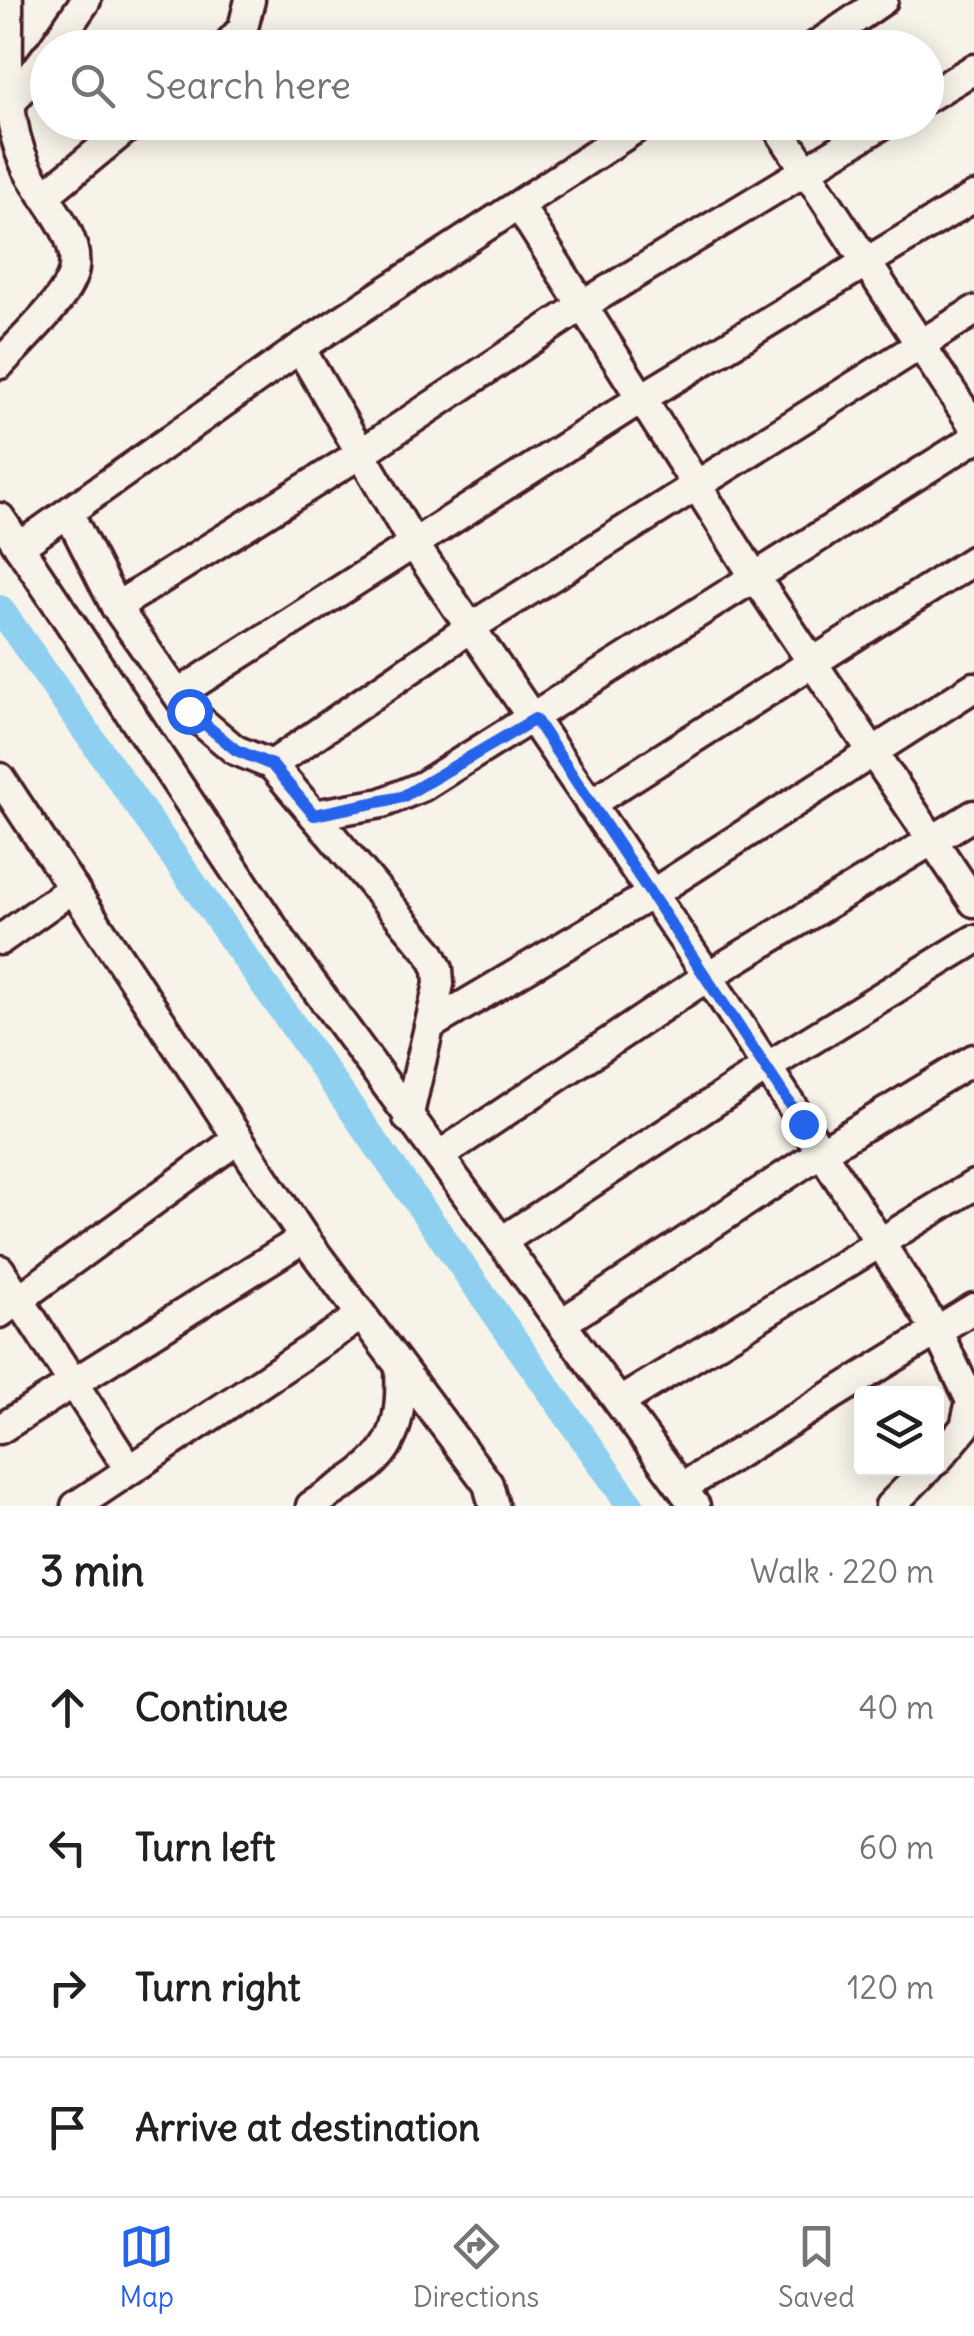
<!DOCTYPE html>
<html lang="en">
<head>
<meta charset="utf-8">
<style>
  :root { --surface:#fff; --page:#f2f2f2; --text:#202124; --muted:#757577; --line:#e0e0e0; --accent:#2563eb }
  body { margin:0; font-family:Delius,sans-serif; background:var(--page); color:var(--text) }
  .controls { position:absolute; right:30px; bottom:30px; display:grid; overflow:hidden; border-radius:10px; box-shadow:0 5px 25px #0003 }
  .controls button { width:90px; height:90px; display:grid; place-items:center; padding:0; border:0; border-bottom:2px solid var(--line); background:var(--surface); color:var(--text); font:50px sans-serif }
  .stop { position:absolute; width:30px; height:30px; margin:-22px; border:8px solid #2563eb; border-radius:50%; background:#fff }
  .stop.end { background:#2563eb; border-color:#fff; box-shadow:0 2px 10px #0008 }
  .list { margin:0; padding:0; list-style:none }
  h2 { display:flex; justify-content:space-between; align-items:center; height:130px; margin:0; padding:0 40px; font-size:42px }
  h2 small { font-size:32px; font-weight:400; color:var(--muted) }
  .list li { display:grid; grid-template-columns:65px 1fr auto; gap:30px; align-items:center; box-sizing:border-box; height:140px; padding:0 40px; border-top:2px solid var(--line) }
  .list b { display:block; font-size:38px; white-space:nowrap }
  .list em { font-size:32px; font-style:normal; color:var(--muted) }
  .icon { flex:none; width:55px; height:55px; fill:none; stroke:currentColor; stroke-width:2; stroke-linecap:round; stroke-linejoin:round }
  .map { position:relative; flex:none; width:974px; height:1506px; overflow:hidden }
  .search { position:absolute; background:var(--surface); box-shadow:0 5px 25px #0003; left:30px; right:30px; top:30px; height:110px; display:flex; align-items:center; gap:25px; box-sizing:border-box; padding:0 35px; border-radius:55px; color:var(--muted); font-size:38px }
  .sheet { height:690px; background:var(--surface) }
  nav { display:flex; justify-content:space-around; align-items:center; box-sizing:border-box; height:140px; border-top:2px solid var(--line); background:var(--surface); font-size:28px; color:var(--muted) }
  nav a { display:grid; justify-items:center; gap:5px }
  nav .on { color:var(--accent) }
  .map>svg:first-child { display:block }
  .lines { fill:none; stroke-linecap:round; stroke-linejoin:round }
  .canal { stroke:#8fd0f0; stroke-width:28 }
  .minor-casing { stroke:#4a1f2b; stroke-width:35 }
  .minor { stroke:#f7f3e8; stroke-width:28 }
  .route { stroke:#2563eb; stroke-width:12 }
</style>
</head>
<body>
<div class="map">
<svg width="974" height="1506" viewBox="0 0 974 1506">
  <rect width="100%" height="100%" fill="#f7f3e8"/>
  <filter id="ink" filterUnits="userSpaceOnUse"><feTurbulence type="fractalNoise" baseFrequency=".01" numOctaves="2"/><feDisplacementMap in="SourceGraphic" scale="20" xChannelSelector="R" yChannelSelector="G"/><feConvolveMatrix kernelMatrix="1 2 1 2 8 2 1 2 1" color-interpolation-filters="sRGB"/></filter>
  <g filter="url(#ink)">
    <g class="lines">
      <polyline class="canal" points="0,609 631,1506"/>
      <g class="minor-casing">
        <g id="minor">
          <polyline points="53,48 86,0"/>
          <polyline points="225,48 243,28 250,0"/>
          <polyline points="813,48 883,0"/>
          <polyline points="926,98 974,69"/>
          <polyline points="10,105 48,54"/>
          <polyline points="774,122 974,426"/>
          <polyline points="44,196 134,122"/>
          <polyline points="520,207 756,579 974,902"/>
          <polyline points="300,348 413,543 708,976 937,1331 971,1401 965,1427 936,1461"/>
          <path d="M0 364C19 342 71 296 74 268 79 232 40 196 26 166 2 115 9 54 8 0"/>
          <polyline points="69,514 116,607 189,711 235,750 272,765 430,953 438,969 439,984 408,1118"/>
          <polyline points="0,518 292,956 695,1506"/>
          <polyline points="19,547 300,348 645,122"/>
          <polyline points="116,607 363,452 580,307 886,122"/>
          <polyline points="178,694 642,398 974,197"/>
          <polyline points="272,765 471,627 974,311"/>
          <polyline points="0,778 304,1238 488,1484 494,1506"/>
          <polyline points="590,804 974,560"/>
          <polyline points="314,815 382,803 423,786 974,439"/>
          <polyline points="0,940 73,888"/>
          <polyline points="429,1026 652,894 974,687"/>
          <polyline points="439,1156 708,976 974,815"/>
          <polyline points="502,1241 767,1067 974,940"/>
          <polyline points="0,1270 129,1469"/>
          <polyline points="0,1313 238,1139"/>
          <polyline points="562,1323 821,1152 974,1059"/>
          <polyline points="620,1402 974,1185"/>
          <polyline points="0,1429 304,1238"/>
          <polyline points="683,1487 974,1308"/>
          <polyline points="76,1506 359,1317"/>
          <path d="M311 1506C377 1463 404 1453 400 1368"/>
          <polyline points="890,1506 928,1468"/>
        </g>
      </g>
      <use href="#minor" class="minor"/>
    </g>
  </g>
  <g class="lines" filter="url(#ink)">
    <polyline class="route" points="189,711 236,750 272,765 314,815 402,797 535,719 803,1124"/>
  </g>
</svg>
<div class="controls">
<button><svg class="icon" aria-label="layers" viewBox="0 0 24 24"><path d="M12 4l9 5-9 5-9-5zM3 14l9 5 9-5"/></svg></button>
</div>
<div class="stop" style="left:189px;top:711px"></div>
<div class="stop end" style="left:803px;top:1124px"></div>
<div class="search"><svg class="icon" aria-label="search" viewBox="0 0 24 24"><circle cx="10" cy="10" r="6"/><path d="M15 15l6 6"/></svg>Search here</div>
</div>
<section class="sheet">
<h2>3 min<small>Walk · 220 m</small></h2>
<ul class="list">
<li><svg class="icon" aria-label="ahead" viewBox="0 0 24 24"><path d="M12 20V5M6 11l6-6 6 6"/></svg><div><b>Continue</b></div><em>40 m</em></li>
<li><svg class="icon" aria-label="left" viewBox="0 0 24 24"><path d="M17 20v-9H6M10 6l-5 5 5 5"/></svg><div><b>Turn left</b></div><em>60 m</em></li>
<li><svg class="icon" aria-label="right" viewBox="0 0 24 24"><path d="M7 20v-9h11M14 6l5 5-5 5"/></svg><div><b>Turn right</b></div><em>120 m</em></li>
<li><svg class="icon" aria-label="arrive" viewBox="0 0 24 24"><path d="M6 21V4h12l-3 4 3 4H6"/></svg><div><b>Arrive at destination</b></div></li>
</ul>
</section>
<nav>
<a class="on"><svg class="icon" aria-label="map" viewBox="0 0 24 24"><path d="M3 6l6-2 6 2 6-2v14l-6 2-6-2-6 2zM9 4v14M15 6v14"/></svg>Map</a>
<a><svg class="icon" aria-label="directions" viewBox="0 0 24 24"><path d="M12 3l9 9-9 9-9-9zM9 14v-3h6M13 9l2 2-2 2"/></svg>Directions</a>
<a><svg class="icon" aria-label="saved" viewBox="0 0 24 24"><path d="M7 4h10v16l-5-4-5 4z"/></svg>Saved</a>
</nav>
</body>
</html>
